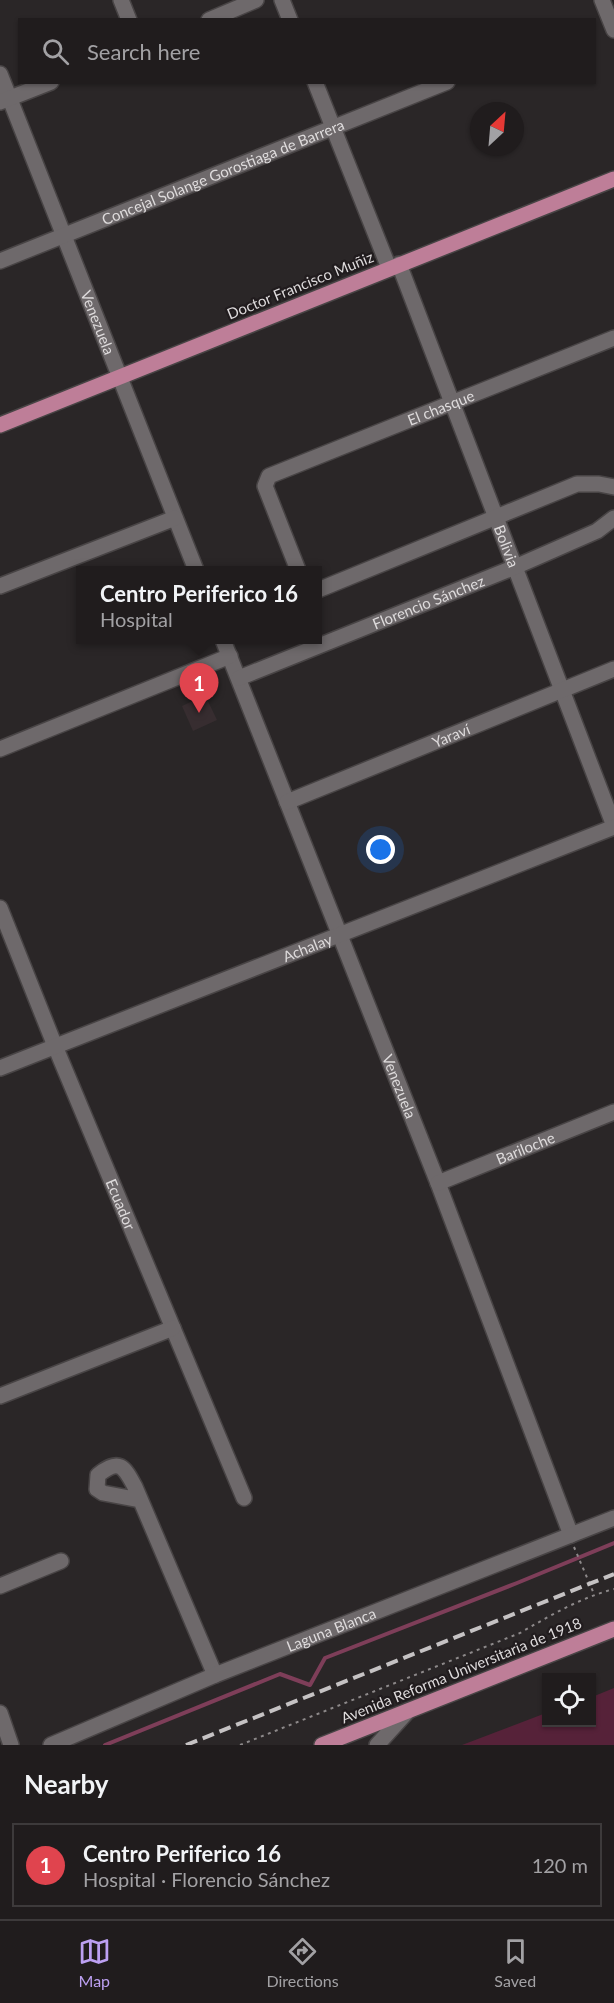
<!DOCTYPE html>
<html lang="en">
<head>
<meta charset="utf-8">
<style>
  :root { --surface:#201c1d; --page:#282526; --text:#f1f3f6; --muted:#a2a1a4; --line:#3d3a3b; --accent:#bca0f2 }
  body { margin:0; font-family:Lato,sans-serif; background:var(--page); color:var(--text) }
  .controls { position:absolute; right:18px; bottom:18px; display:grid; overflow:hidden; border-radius:0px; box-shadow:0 2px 4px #0004 }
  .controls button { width:54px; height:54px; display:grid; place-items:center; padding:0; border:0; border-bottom:2px solid var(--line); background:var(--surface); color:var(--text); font:30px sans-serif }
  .compass { position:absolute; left:470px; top:102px; width:54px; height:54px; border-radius:50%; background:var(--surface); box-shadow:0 2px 4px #0004; rotate:26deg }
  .you { position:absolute; left:381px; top:850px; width:21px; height:21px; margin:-15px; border:4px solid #fff; border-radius:50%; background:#1a73e8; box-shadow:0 0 0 9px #1a73e833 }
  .badge { display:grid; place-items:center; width:39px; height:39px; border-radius:50%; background:var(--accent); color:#fff; font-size:20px; font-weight:700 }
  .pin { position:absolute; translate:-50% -50px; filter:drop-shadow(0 2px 3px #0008) }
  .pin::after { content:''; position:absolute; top:32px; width:21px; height:18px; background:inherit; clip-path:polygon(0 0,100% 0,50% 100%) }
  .popup { position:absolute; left:76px; top:566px; width:246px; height:78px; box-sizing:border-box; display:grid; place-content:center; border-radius:0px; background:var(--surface); filter:drop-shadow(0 2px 4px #0005); font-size:20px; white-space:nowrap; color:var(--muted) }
  .popup b { font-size:22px; color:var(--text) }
  .popup::after { content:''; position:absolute; left:50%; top:100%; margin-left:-12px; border:12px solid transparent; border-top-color:var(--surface) }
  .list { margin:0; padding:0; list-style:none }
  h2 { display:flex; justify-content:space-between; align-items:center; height:78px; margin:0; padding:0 24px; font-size:26px }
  h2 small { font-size:20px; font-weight:400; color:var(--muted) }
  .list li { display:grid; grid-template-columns:39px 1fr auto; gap:18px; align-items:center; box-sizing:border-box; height:84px; margin:0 12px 12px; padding:0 12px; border:2px solid var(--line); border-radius:0px }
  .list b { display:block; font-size:22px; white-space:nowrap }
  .list p { margin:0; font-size:20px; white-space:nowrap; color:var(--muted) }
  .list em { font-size:20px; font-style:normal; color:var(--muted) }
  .icon { flex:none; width:33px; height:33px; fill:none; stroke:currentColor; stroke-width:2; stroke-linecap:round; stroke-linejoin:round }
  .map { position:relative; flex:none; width:614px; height:1745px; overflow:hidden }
  .search { position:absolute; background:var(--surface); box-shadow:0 2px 4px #0004; left:18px; right:18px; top:18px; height:66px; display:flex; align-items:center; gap:15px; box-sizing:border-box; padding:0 21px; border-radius:0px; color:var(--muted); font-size:22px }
  .sheet { height:174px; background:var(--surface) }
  nav { display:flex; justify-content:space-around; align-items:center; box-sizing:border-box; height:84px; border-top:2px solid var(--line); background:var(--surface); font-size:16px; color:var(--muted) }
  nav a { display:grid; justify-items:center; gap:3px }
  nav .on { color:var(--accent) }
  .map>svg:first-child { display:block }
  .built { fill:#372d30 }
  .green { fill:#562239 }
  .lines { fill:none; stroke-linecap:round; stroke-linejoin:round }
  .stream { stroke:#7e3e59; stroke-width:4 }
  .minor-casing { stroke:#484445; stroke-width:18 }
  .major-casing { stroke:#484445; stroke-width:18 }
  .path { stroke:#8d898a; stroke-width:2; stroke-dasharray:3 4.5; stroke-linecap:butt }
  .minor { stroke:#6e696b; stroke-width:15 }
  .major { stroke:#be7e98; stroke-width:15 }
  .rail { stroke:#c5c2c3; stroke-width:4; stroke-dasharray:12 6; stroke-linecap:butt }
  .labels { text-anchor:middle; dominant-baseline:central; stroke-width:4.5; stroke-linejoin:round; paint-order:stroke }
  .street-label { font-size:15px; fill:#dedbdc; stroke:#211c1e }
</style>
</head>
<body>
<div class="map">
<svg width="614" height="1745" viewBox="0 0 614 1745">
  <rect width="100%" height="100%" fill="#2a2627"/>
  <polygon class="built" points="205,695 217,720 193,731 182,706"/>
  <polygon class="green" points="614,1688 614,1745 462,1745 546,1713 546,1722 592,1722 592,1697"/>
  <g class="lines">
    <polyline class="stream" points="105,1745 280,1674 310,1685 325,1658 517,1583 614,1543"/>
    <g class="minor-casing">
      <g id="minor">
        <polyline points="121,0 129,20"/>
        <polyline points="282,0 290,20"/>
        <polyline points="602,0 614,30"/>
        <polyline points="209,20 256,0"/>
        <path id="s1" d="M0 74 196 570"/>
        <polyline points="315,82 389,268"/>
        <polyline points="0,102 51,82"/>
        <path id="s2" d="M0 261 447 82"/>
        <path id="s3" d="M399 264 614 826"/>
        <path id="s4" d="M298 570 265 486 269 476 614 338"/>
        <polyline points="0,586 175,518"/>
        <polyline points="318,590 577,484 599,484 614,487"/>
        <path id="s5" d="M223 640 438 1183 571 1535"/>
        <path id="s6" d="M239 678 515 567 597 531 614 518"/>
        <polyline points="0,749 230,656"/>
        <path id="s7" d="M287 802 614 669"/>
        <path id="s8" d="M0 908 55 1046 244 1498"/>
        <path id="s9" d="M0 1068 614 827"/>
        <path id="s10" d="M438 1183 614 1112"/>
        <polyline points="0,1396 173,1328"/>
        <path d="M140 1500 103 1493 97 1489 98 1475C119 1458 124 1466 135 1487L215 1675"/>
        <polyline points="0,1586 61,1561"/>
        <polyline points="0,1713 11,1745"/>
        <path id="s11" d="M51 1745 215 1675 614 1518"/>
        <polyline points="377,1745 408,1711"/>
      </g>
    </g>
    <g class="major-casing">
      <g id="major">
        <polyline points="0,425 614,179"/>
        <polyline points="322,1745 614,1629"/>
      </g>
    </g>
    <g class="path">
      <polyline points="574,1547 594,1594"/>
      <path d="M240 1745 520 1633C551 1615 580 1598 614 1589"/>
    </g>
    <use href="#minor" class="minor"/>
    <use href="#major" class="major"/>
    <polyline class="rail" points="186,1745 614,1574"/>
  </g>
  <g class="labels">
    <g class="street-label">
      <text stroke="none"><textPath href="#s2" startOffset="240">Concejal Solange Gorostiaga de Barrera</textPath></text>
      <text transform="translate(300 285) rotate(-22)">Doctor Francisco Muñiz</text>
      <text stroke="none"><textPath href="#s1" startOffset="267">Venezuela</textPath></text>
      <text stroke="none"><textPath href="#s4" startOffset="286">El chasque</textPath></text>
      <text stroke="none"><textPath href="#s3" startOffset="302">Bolivia</textPath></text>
      <text stroke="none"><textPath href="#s6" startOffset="204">Florencio Sánchez</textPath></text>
      <text stroke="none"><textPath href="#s7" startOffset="177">Yaraví</textPath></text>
      <text stroke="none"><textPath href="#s9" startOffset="330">Achalay</textPath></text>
      <text stroke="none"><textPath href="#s5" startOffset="480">Venezuela</textPath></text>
      <text stroke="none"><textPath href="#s10" startOffset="94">Bariloche</textPath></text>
      <text stroke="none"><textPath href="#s8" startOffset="320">Ecuador</textPath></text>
      <text stroke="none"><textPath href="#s11" startOffset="303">Laguna Blanca</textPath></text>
      <text transform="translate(461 1670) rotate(-22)">Avenida Reforma Universitaria de 1918</text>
    </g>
  </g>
</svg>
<div class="controls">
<button><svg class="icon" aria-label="locate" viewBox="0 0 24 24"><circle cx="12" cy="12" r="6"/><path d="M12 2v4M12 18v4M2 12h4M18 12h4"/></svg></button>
</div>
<svg class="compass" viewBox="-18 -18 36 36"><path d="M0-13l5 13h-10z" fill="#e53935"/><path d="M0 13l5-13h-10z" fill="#a2a1a4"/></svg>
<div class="you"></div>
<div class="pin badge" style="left:199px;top:713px;background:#e0444e">1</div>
<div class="popup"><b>Centro Periferico 16</b>Hospital</div>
<div class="search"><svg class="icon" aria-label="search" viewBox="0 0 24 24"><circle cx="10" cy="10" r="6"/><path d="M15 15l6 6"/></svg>Search here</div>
</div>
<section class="sheet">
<h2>Nearby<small></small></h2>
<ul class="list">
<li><span class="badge" style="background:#e0444e">1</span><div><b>Centro Periferico 16</b><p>Hospital · Florencio Sánchez</p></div><em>120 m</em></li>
</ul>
</section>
<nav>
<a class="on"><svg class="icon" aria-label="map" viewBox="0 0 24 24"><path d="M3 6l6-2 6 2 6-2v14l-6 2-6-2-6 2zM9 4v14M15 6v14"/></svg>Map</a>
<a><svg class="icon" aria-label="directions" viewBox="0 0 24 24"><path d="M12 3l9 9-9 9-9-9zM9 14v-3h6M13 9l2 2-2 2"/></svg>Directions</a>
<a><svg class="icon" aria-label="saved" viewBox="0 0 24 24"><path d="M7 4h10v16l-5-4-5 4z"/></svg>Saved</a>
</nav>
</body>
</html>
